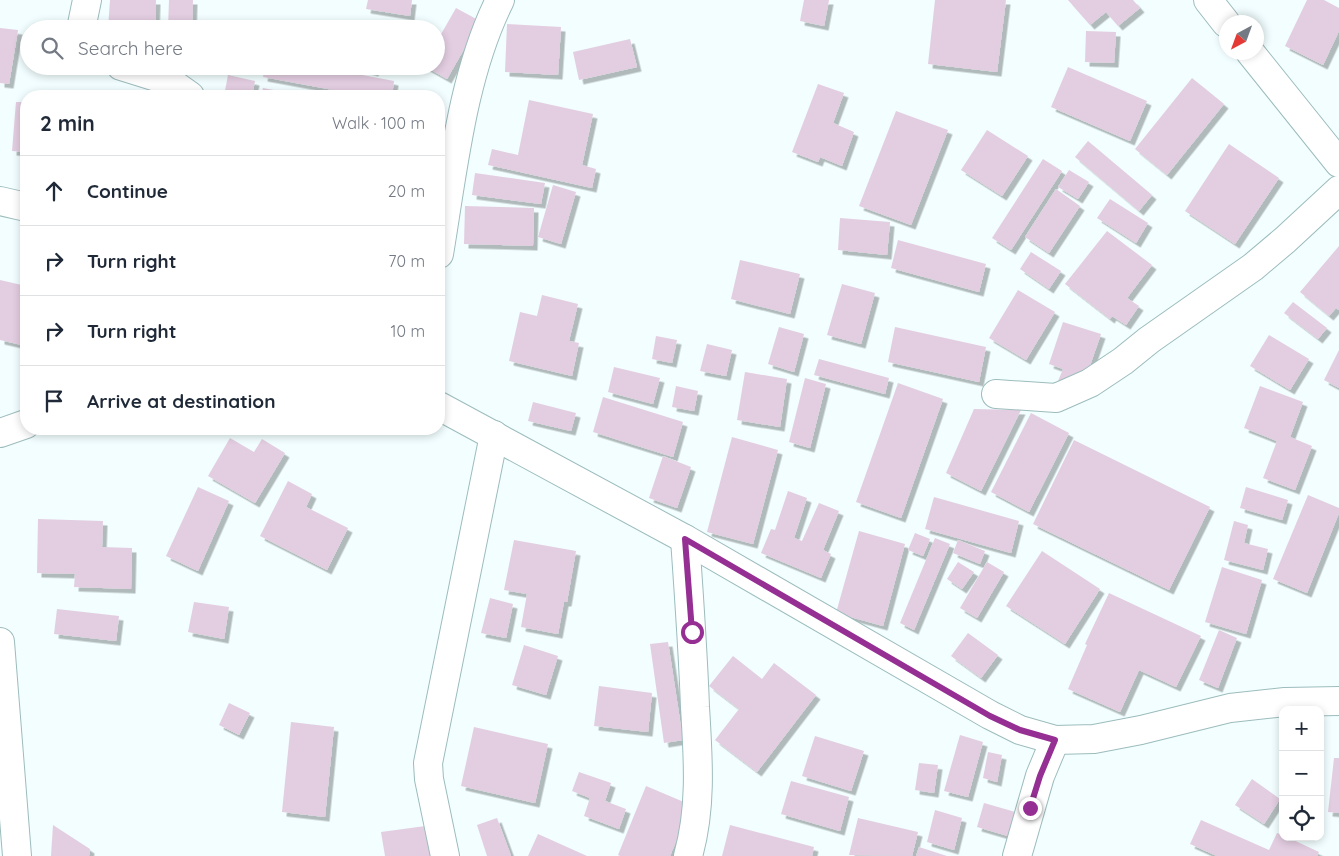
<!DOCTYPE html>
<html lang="en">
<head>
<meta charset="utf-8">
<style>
  :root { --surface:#fff; --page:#f6f6f7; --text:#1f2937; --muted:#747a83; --line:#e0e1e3 }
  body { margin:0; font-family:Quicksand,sans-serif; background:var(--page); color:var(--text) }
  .controls { position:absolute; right:15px; bottom:15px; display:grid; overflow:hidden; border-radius:10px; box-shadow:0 2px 8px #0003 }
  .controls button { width:45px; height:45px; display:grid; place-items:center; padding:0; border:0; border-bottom:1px solid var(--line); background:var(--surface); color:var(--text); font:25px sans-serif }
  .compass { position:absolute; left:1219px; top:15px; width:45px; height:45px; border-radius:50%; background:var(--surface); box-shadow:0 2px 8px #0003; rotate:221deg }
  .stop { position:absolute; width:15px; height:15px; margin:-11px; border:4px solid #962f93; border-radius:50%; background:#fff }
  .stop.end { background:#962f93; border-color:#fff; box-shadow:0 1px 5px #0008 }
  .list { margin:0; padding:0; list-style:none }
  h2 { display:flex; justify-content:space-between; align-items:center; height:65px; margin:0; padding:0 20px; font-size:21px }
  h2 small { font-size:16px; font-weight:400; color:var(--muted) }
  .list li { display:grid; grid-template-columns:32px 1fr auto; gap:15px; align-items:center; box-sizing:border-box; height:70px; padding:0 20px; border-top:1px solid var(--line) }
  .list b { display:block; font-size:19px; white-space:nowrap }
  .list em { font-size:16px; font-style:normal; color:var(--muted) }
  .icon { flex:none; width:28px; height:28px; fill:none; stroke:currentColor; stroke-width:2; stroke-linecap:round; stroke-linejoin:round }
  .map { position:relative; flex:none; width:1339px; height:856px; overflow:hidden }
  .search { position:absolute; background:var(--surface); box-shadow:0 2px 8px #0003; left:20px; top:20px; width:425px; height:55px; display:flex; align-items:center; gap:12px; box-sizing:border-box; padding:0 18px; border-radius:28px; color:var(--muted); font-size:19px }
  .panel { position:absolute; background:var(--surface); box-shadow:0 2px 8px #0003; left:20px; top:90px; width:425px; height:345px; border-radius:20px }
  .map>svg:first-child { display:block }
  .building { fill:#e3cee1; filter:url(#shadow) }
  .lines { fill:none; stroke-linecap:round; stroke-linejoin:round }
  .minor-casing { stroke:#9dbcbd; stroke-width:30 }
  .minor { stroke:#fff; stroke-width:28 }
  .route { stroke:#962f93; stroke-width:6 }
</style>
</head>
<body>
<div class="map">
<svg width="1339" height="856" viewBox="0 0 1339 856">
  <defs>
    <filter id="shadow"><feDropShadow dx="4.5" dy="4.5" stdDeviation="0" flood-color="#0004"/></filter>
  </defs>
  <rect width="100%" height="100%" fill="#f2feff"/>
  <g class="building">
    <polygon points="110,0 156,0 155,29 108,29"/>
    <polygon points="169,0 193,0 192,29 168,29"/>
    <polygon points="368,0 412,0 410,16 366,9"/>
    <polygon points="804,0 829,0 824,26 800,21"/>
    <polygon points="935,0 1006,0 997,72 928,64"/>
    <polygon points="1068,0 1133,0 1140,8 1118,26 1106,12 1090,25"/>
    <polygon points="1307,0 1324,0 1339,8 1339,31 1323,65 1285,46"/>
    <polygon points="456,8 480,21 447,79 424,66 436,66 436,43"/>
    <polygon points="507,24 561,27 558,75 505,72"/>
    <polygon points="0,28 18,30 9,84 0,83"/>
    <polygon points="1086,31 1116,32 1114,63 1085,62"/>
    <polygon points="630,39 637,67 579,80 573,52"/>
    <polygon points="265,66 315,66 394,81 392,96 366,96 263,77"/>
    <polygon points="353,66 375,66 374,72"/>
    <polygon points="1068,67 1147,101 1130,141 1051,107"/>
    <polygon points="228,75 255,81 252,96 224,96"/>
    <polygon points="1192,78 1224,104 1167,175 1135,149"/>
    <polygon points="818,84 844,93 833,123 854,132 842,166 820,157 818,162 792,152"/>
    <polygon points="263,88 290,93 289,96 261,96"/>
    <polygon points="529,100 593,114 582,165 596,169 592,188 488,165 492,149 518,155"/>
    <polygon points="16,102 26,102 26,152 12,151"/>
    <polygon points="896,111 948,130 911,225 859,206"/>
    <polygon points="987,130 1028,156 1002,196 961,170"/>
    <polygon points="1088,141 1152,195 1139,211 1075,157"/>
    <polygon points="1229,144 1279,178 1235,244 1185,211"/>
    <polygon points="1043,159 1062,171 1011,250 992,238"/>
    <polygon points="1069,170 1089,182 1078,199 1058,187"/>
    <polygon points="475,173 545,183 541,204 472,195"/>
    <polygon points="553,185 576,192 561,244 538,237"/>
    <polygon points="1056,189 1080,206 1049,253 1025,237"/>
    <polygon points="1110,199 1148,223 1136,243 1097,218"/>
    <polygon points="465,206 534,208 533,246 464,244"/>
    <polygon points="840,218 890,222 887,255 838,250"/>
    <polygon points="1107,231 1152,265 1127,298 1139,306 1126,325 1112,316 1110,319 1065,284"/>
    <polygon points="898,240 986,264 979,292 891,268"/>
    <polygon points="1339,246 1339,310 1336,308 1329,316 1300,292"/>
    <polygon points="1031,252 1061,271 1049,289 1020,269"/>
    <polygon points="740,260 800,274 790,314 731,299"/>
    <polygon points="0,280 26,286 26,346 0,340"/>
    <polygon points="842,284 875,293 861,344 827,335"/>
    <polygon points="1018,290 1055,312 1026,360 989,338"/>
    <polygon points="542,295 578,304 569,341 579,343 572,376 509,361 520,312 537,316"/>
    <polygon points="1293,302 1327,328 1318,339 1284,313"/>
    <polygon points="1063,322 1101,334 1086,377 1078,387 1058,381 1063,369 1049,364"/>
    <polygon points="779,327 804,334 794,372 768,364"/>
    <polygon points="895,327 986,347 979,382 888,362"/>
    <polygon points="1269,335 1309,359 1290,390 1250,366"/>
    <polygon points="656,336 677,340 672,363 652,359"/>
    <polygon points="707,344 732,350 726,376 700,371"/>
    <polygon points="1339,350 1339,388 1324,380"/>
    <polygon points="819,359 889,378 885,394 814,375"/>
    <polygon points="614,367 660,378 653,404 608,392"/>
    <polygon points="745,372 787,379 780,427 737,420"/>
    <polygon points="805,378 826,384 810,448 789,442"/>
    <polygon points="898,383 943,399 901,518 856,502"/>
    <polygon points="676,386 698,391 694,411 672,407"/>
    <polygon points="1260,386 1303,402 1290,437 1312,446 1295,490 1263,478 1277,441 1244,428"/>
    <polygon points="603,397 683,422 673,457 593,432"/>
    <polygon points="533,402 576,413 571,431 528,421"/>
    <polygon points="974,409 1021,410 981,491 946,473"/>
    <polygon points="1031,413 1069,433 1029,512 991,492"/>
    <polygon points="732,437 778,450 753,544 707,532"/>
    <polygon points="230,438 254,452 262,439 285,453 255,503 208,476"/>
    <polygon points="1074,440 1210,507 1169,590 1033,524"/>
    <polygon points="663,456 691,467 677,508 649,498"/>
    <polygon points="288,481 312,494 306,507 348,528 327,570 260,536"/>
    <polygon points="198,487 229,501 198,571 166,556"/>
    <polygon points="1246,487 1288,500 1282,520 1240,508"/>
    <polygon points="788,491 807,498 794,538 802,541 819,503 839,511 823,550 831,554 821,578 761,553 771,529 775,530"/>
    <polygon points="1308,495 1339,508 1339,513 1307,593 1273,579"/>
    <polygon points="934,497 1019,521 1011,553 925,529"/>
    <polygon points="38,519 103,521 102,547 132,548 131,589 74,587 75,574 37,573"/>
    <polygon points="1234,521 1248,525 1244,543 1268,549 1263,570 1224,560"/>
    <polygon points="859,531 905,544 883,626 836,613"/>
    <polygon points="915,533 930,539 923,556 908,550"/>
    <polygon points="935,538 950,544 914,630 900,623"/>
    <polygon points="514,540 576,551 567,602 564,602 558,634 521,627 527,594 504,590"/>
    <polygon points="958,540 985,551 980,564 953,553"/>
    <polygon points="1042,551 1100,589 1065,644 1006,606"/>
    <polygon points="958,562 974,572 962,589 947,579"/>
    <polygon points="987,562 1004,572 977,618 960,608"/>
    <polygon points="1222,567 1262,580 1246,634 1205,622"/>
    <polygon points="1109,593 1201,636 1176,687 1139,670 1120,712 1068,689 1087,645 1085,644"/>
    <polygon points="490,598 513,604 506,638 481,633"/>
    <polygon points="194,602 229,607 224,639 188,632"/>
    <polygon points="57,609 119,616 116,641 54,634"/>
    <polygon points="1219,630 1237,638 1218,688 1199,680"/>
    <polygon points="968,633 998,655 981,678 951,656"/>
    <polygon points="668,642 683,740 664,743 650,644"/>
    <polygon points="524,645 558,656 546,695 512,685"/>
    <polygon points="733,656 762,679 774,663 816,695 757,772 715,740 739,709 709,686"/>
    <polygon points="599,686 652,693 648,732 594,726"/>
    <polygon points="229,703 250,713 239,735 219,725"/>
    <polygon points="291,722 334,727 325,817 282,812"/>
    <polygon points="474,727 548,744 535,803 461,786"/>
    <polygon points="960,735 983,742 968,797 944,791"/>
    <polygon points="815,736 864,751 851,791 802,776"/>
    <polygon points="988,752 1002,755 997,782 983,778"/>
    <polygon points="1334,758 1339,758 1339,813 1328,812"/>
    <polygon points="919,763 938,765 934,793 915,790"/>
    <polygon points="579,772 611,783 605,801 626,809 619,829 584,816 590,798 572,791"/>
    <polygon points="1252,779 1280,799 1264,824 1235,805"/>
    <polygon points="791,781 849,797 840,831 781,814"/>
    <polygon points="646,786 691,805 670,856 620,856 618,855"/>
    <polygon points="984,803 1022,814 1015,838 977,827"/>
    <polygon points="935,810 962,818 954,850 927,842"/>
    <polygon points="497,818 511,856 487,856 477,825"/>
    <polygon points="858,818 918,832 912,856 849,855"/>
    <polygon points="1201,820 1269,850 1277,833 1283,835 1283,837 1287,837 1319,852 1317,856 1217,856 1190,844"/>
    <polygon points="53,825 90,849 89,856 51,856"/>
    <polygon points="433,825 437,856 385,856 381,832"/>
    <polygon points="730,825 814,847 812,856 722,856"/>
    <polygon points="538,834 587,856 528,856"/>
    <polygon points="919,847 947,856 916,856"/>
  </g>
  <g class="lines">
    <g class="minor-casing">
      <g id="minor">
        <polyline points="1208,0 1226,23"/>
        <polyline points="81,29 87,0"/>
        <polyline points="1250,52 1339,163"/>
        <polyline points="121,66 169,81 190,96"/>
        <polyline points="0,201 26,207"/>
        <path d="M439 254C453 171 462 76 500 0"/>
        <polyline points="996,394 1056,398 1090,383 1123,361 1149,340 1253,267 1285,240 1339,190"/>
        <polyline points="439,406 685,539 990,715 1020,730 1055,740 1094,739 1141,730 1230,708 1285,702 1339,701"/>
        <polyline points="0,433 26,424"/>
        <path d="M685 539C689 595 693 651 695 707 698 757 702 807 688 856"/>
        <polyline points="0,642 17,856"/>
        <polyline points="445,856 429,779 428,763 494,435"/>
        <polyline points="1017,856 1040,776 1055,740"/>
      </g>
    </g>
    <use href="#minor" class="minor"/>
  </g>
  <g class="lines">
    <polyline class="route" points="692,632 685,539 990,716 1020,730 1055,740 1040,776 1030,808"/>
  </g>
</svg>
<div class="controls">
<button>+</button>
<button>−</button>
<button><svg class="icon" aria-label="locate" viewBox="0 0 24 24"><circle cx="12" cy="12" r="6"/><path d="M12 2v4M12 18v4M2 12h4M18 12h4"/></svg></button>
</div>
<svg class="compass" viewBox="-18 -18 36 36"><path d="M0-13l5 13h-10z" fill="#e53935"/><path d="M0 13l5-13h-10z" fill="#747a83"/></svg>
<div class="stop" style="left:692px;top:632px"></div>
<div class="stop end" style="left:1030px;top:808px"></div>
<div class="search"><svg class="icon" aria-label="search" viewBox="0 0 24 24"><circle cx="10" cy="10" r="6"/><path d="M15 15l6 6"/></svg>Search here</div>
<section class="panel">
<h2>2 min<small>Walk · 100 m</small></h2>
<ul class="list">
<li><svg class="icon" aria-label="ahead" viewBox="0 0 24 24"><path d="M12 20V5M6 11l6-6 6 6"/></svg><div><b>Continue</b></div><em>20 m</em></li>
<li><svg class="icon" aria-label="right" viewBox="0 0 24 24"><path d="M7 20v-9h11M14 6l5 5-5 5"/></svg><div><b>Turn right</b></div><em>70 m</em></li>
<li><svg class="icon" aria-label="right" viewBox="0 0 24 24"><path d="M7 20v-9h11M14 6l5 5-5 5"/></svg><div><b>Turn right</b></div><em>10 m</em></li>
<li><svg class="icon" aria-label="arrive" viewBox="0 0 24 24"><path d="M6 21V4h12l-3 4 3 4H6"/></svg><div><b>Arrive at destination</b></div></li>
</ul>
</section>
</div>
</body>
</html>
